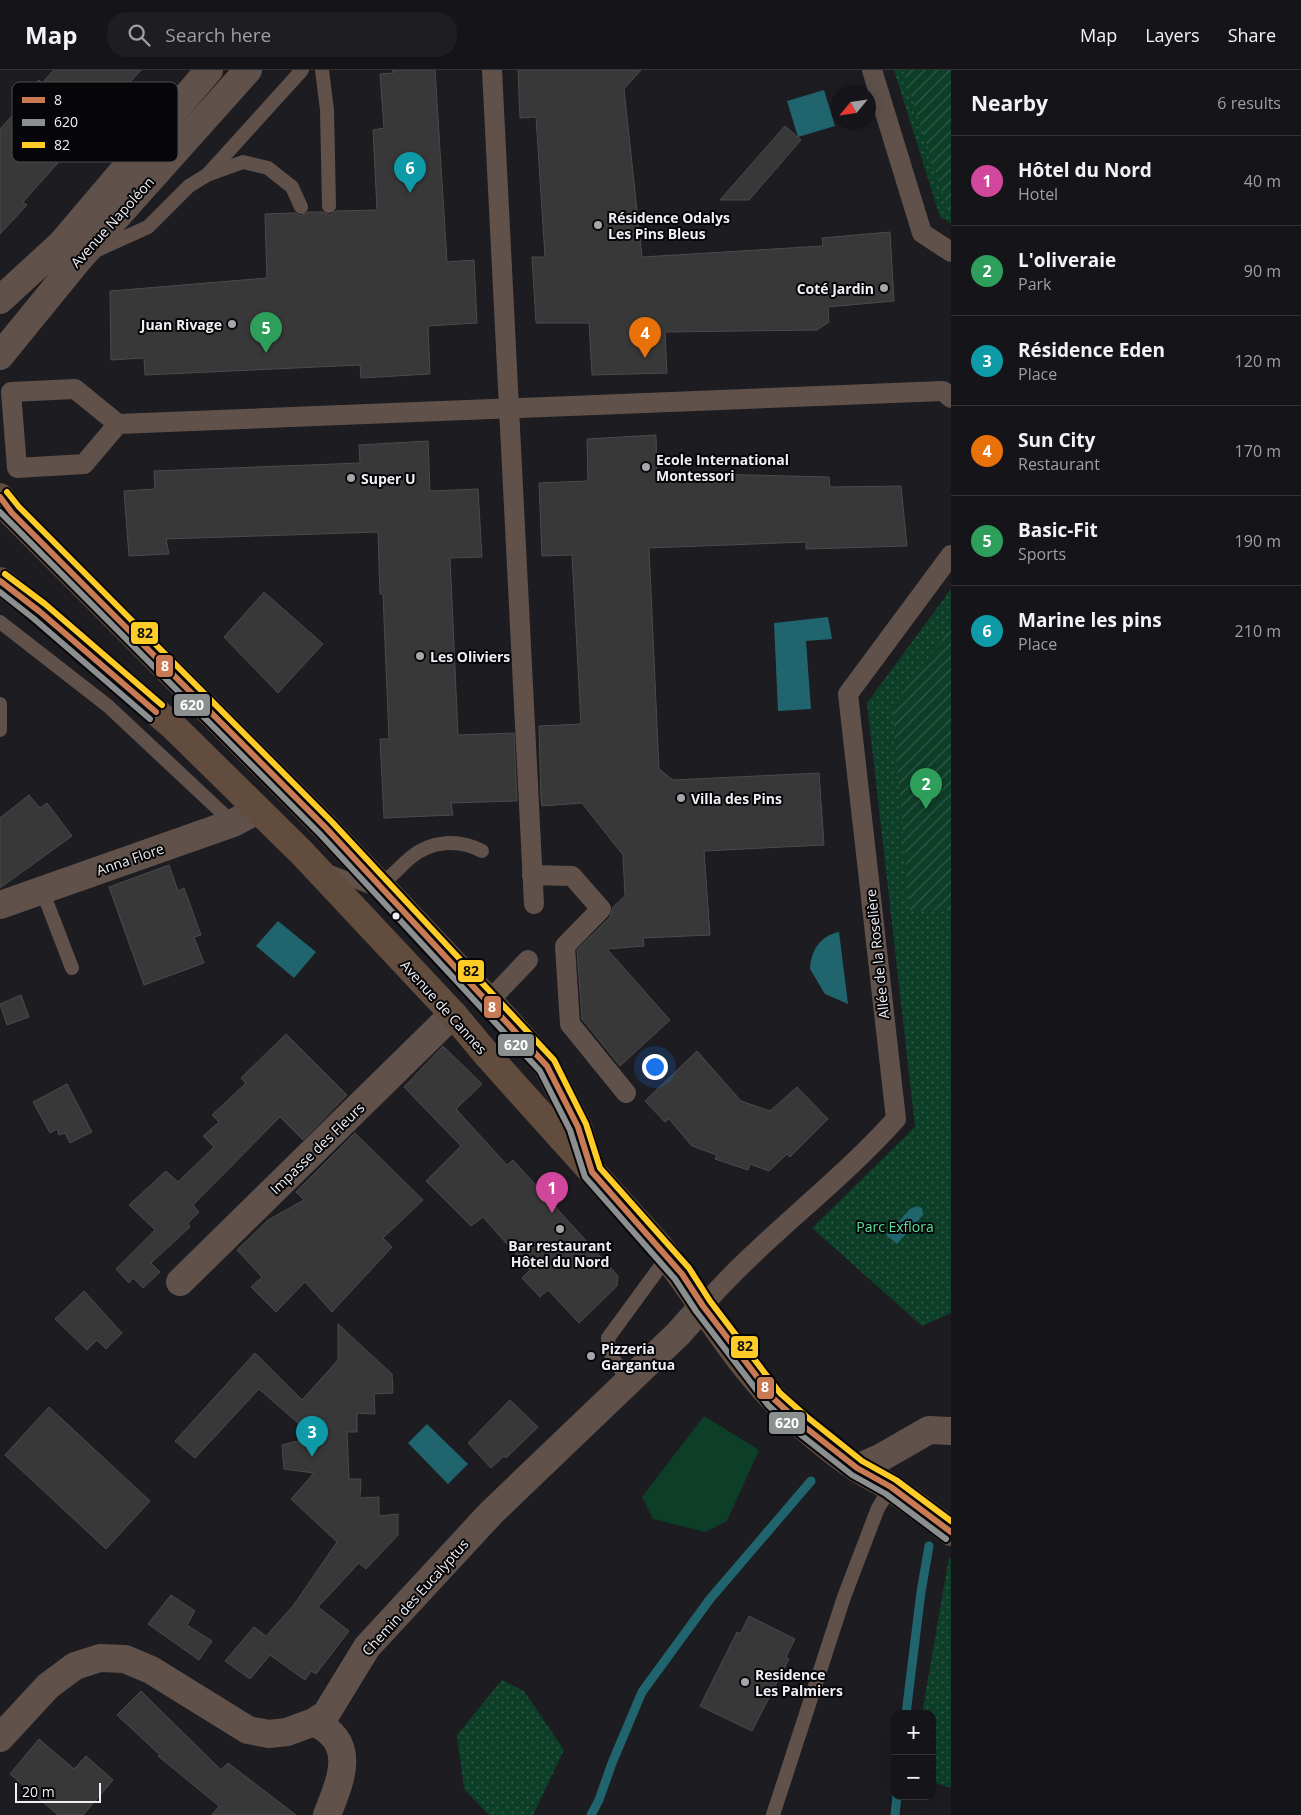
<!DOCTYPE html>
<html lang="en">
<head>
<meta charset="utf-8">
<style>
  :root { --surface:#151519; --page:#1e1e22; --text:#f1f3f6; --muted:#9d9fa2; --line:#343438; --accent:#ea580c }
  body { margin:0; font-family:"Open Sans",sans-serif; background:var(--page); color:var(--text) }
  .controls { position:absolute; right:15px; bottom:15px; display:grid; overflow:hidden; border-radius:10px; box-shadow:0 5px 20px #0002 }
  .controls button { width:45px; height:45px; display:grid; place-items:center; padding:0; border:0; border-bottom:1px solid var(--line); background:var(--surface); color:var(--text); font:25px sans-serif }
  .compass { position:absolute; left:831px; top:15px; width:45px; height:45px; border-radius:50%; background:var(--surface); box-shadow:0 5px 20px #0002; rotate:241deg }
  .scale { position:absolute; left:15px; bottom:12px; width:86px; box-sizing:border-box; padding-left:5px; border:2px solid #efeff4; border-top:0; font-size:14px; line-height:18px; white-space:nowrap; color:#efeff4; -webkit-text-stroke:4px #060609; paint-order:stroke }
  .you { position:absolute; left:654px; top:996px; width:18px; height:18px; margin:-12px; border:4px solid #fff; border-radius:50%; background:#1a73e8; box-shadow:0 0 0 8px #1a73e833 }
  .badge { display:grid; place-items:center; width:32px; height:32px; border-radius:50%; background:var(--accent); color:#fff; font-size:16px; font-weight:700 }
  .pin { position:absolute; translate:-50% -41px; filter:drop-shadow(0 1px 2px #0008) }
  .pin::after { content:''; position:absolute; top:26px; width:18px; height:15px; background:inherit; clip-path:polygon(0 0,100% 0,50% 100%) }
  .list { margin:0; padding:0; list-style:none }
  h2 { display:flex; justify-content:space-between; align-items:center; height:65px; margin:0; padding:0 20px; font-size:21px }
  h2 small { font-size:16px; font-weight:400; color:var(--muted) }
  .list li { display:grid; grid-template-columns:32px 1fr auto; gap:15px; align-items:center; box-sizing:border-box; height:90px; padding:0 20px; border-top:1px solid var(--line) }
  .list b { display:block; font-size:19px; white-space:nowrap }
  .list p { margin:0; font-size:16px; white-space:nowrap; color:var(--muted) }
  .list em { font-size:16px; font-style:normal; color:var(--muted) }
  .icon { flex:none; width:28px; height:28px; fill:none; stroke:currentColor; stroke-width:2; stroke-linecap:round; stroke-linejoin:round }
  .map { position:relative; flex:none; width:951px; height:1745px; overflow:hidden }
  header { display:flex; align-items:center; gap:30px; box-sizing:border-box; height:70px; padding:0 25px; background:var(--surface); border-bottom:1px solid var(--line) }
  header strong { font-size:24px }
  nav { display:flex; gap:28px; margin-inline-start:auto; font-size:18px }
  .search { width:350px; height:45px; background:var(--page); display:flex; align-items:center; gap:12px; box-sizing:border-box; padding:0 18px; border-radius:20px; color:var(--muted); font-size:19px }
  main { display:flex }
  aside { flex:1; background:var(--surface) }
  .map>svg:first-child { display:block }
  .grass { fill:#0d3e28 }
  .park { fill:url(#park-dots) }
  .garden { fill:url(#garden-furrows) }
  .water { fill:#20656e }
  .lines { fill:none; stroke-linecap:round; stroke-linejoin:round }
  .stream { stroke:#20656e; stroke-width:9 }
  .building { fill:#393838; stroke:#4b4a4c }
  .service { stroke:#60524b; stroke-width:14 }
  .pedestrian { stroke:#60524b; stroke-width:20 }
  .minor { stroke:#60524b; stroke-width:28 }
  .primary { stroke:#624c3d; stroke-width:28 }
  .bus-1-casing { stroke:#060609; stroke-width:10 }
  .bus-2-casing { stroke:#060609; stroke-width:10 }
  .bus-3-casing { stroke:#060609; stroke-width:10 }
  .bus-1 { stroke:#c87a55; stroke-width:6 }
  .bus-2 { stroke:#8b8f90; stroke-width:6 }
  .bus-3 { stroke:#ffcb26; stroke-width:6 }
  .poi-dot { fill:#a5a5aa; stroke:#060609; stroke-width:2 }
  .bus-dot { fill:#efeff4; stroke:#060609; stroke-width:2 }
  .labels { text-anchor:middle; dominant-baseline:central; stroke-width:4; stroke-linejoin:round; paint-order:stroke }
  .poi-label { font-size:14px; font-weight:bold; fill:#efeff4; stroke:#060609; text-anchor:start }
  .street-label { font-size:14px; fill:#efeff4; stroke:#060609 }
  .park-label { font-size:14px; fill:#5cdf9b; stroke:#060609 }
  .key { fill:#060609; stroke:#4c4c50; stroke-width:1 }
  .key-label { font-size:14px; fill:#efeff4 }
  .line-badge { stroke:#060609; stroke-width:2 }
  .badge-label { font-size:14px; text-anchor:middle; font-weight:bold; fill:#fff }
  .pale-badge-label { font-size:14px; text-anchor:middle; font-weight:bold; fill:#111 }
</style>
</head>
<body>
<header>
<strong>Map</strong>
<div class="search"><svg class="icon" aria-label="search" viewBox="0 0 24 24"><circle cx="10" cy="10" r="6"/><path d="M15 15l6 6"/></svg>Search here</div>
<nav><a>Map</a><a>Layers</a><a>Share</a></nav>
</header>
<main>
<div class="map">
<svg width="951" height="1745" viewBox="0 0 951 1745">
  <defs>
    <pattern id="park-dots" width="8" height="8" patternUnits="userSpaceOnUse" patternTransform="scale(1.25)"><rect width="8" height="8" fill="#0d3e28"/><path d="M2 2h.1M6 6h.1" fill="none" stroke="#315a48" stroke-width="1.8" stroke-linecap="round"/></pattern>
    <pattern id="garden-furrows" width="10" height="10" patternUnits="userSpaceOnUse" patternTransform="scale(1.25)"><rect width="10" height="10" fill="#0d3e28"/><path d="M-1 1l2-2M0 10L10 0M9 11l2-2" fill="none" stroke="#315a48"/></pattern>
  </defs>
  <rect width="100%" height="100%" fill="#1c1c21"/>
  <polygon class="grass" points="704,1346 759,1380 727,1451 705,1462 653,1449 642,1427"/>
  <g class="park">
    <polygon points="894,0 951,0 951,153 940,147"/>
    <polygon points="951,519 951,1243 922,1256 812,1158 915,1057 867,633"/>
    <polygon points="949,1487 951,1489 951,1718 932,1712 932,1644 922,1644"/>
    <polygon points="502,1610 524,1621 564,1680 533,1745 489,1745 464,1719 457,1665"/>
  </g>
  <g class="garden">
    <polygon points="903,0 951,0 951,142 948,140"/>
    <polygon points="951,558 951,840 910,841 892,637"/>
  </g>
  <g class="water">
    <polygon points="824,20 835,56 798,67 787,31"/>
    <polygon points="828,547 832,569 806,571 811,639 778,641 774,553"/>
    <polygon points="278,851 316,882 294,908 256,876"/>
    <path d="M839 862 848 934 825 924 810 899C811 880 820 866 839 862Z"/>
    <polygon points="917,1136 922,1138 923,1145 897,1174 886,1165 910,1139"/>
    <polygon points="427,1354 468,1394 448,1414 408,1373"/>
  </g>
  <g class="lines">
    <g class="stream">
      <polyline points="906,1644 921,1522 929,1476"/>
      <polyline points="591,1745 599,1730 612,1693 642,1622 710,1529 811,1411"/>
      <polyline points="895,1745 897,1726"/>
    </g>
  </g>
  <g class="building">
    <polygon points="54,0 141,0 90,57 93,60 79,79 74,75 23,132 27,135 0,164 0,59 25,32 22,29 39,10 42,13"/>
    <polygon points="392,0 435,0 447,192 474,190 477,253 428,256 430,304 361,308 360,295 145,305 144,288 111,290 110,221 267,208 265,144 295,143 301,146 308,142 323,142 330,145 336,141 377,140 373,60 384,58 380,4 393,3"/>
    <polygon points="518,0 641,0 624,19 642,187 823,176 822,168 890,162 894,231 828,237 829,252 817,260 665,262 667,303 592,305 589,253 536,253 532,187 545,187 536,47 520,48"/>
    <polygon points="785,56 801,70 749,130 720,130"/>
    <polygon points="656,365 657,411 710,409 710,404 829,407 830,417 901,416 907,476 806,479 806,472 649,478 659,699 673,710 819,703 824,775 704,781 710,865 643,868 644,876 607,879 670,950 620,996 582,949 577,880 610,847 613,837 625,826 623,785 582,733 542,736 541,730 539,656 581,654 572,485 542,486 539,413 588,411 587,369"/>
    <polygon points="428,371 430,421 478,419 482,487 450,488 458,665 514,663 517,731 451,733 453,745 384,748 380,669 389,669 383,524 380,524 378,462 166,469 169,484 129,486 124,421 155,419 154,401 360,393 359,375"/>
    <polygon points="264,522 323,574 278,623 224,567"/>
    <polygon points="29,725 40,738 47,733 72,766 0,818 0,748"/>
    <polygon points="169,795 178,821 184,818 201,865 194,867 204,893 144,915 109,817"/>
    <polygon points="21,925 29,947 7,955 0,934"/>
    <polygon points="286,964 347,1025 303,1070 280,1047 193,1135 199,1142 188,1153 190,1157 151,1193 160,1202 143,1218 133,1208 129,1213 116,1199 155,1160 129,1135 166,1101 178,1112 214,1077 203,1066 219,1052 212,1045 246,1013 241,1008"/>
    <polygon points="443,976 482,1014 456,1039 507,1095 513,1090 618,1206 617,1216 579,1253 548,1220 540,1227 522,1208 530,1200 483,1147 471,1156 426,1111 461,1076 404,1017"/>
    <polygon points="697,981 741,1031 770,1041 797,1017 828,1049 790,1087 787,1084 769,1101 750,1094 748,1100 715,1089 717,1085 692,1076 669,1049 665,1052 645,1031"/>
    <polygon points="67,1014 92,1062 70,1073 65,1063 59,1065 57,1059 50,1063 33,1032"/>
    <polygon points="355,1063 423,1130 383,1168 392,1177 332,1242 305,1212 276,1242 251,1217 262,1207 237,1180 268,1150 304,1130 296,1122"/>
    <polygon points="84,1221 122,1263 106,1279 97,1270 87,1280 55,1249"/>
    <polygon points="338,1254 392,1304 393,1323 374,1324 375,1344 357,1343 357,1362 347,1362 349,1409 361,1409 360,1428 379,1427 379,1446 398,1444 398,1465 366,1499 359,1493 318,1537 349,1561 316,1604 311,1601 305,1610 270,1585 250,1609 225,1591 254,1557 266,1566 293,1536 337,1472 291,1429 314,1403 284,1399 282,1375 314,1367 259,1319 195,1388 175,1371 255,1283 302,1330 338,1290"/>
    <polygon points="510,1330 538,1357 506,1388 504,1386 491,1398 468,1373"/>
    <polygon points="49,1337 150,1431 106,1479 5,1385"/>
    <polygon points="171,1525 195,1541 187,1555 212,1571 199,1590 148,1554"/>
    <polygon points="749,1546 795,1569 786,1587 789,1589 752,1661 700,1636 737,1562 740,1564"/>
    <polygon points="141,1621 221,1700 228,1693 296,1745 212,1745 219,1736 158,1686 160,1685 117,1645"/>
    <polygon points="39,1669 74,1699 86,1686 113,1710 83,1745 58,1745 10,1704"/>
  </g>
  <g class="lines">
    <g class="service">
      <polyline points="322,0 327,40 329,136"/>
      <polyline points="208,104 302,0"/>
      <polyline points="95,181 148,157 189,116 207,105 243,92 268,98 292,117 301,137"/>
      <polyline points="0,552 108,636 233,753"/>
      <polyline points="0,634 0,660"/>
      <path d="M330 802 370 817C389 812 396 800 410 788 431 770 459 769 482 781"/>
      <polyline points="42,820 72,898"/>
      <path d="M628 1309C618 1296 608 1286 608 1268L668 1186"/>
      <polyline points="773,1745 844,1527 878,1438 891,1417"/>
    </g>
    <g class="pedestrian">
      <polyline points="492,0 534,834"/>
      <polyline points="872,0 922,163 951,182"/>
      <polyline points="118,354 84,394 17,398 11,322 75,319 118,354 943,321 951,328"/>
      <polyline points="532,805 572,806 601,839 565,876 570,954 626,1023"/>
      <polyline points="489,931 528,890"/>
      <path d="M703 1236C762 1168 836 1116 896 1049L848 624 951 485"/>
    </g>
    <g class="minor">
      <polyline points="0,230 61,174 209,0"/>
      <polyline points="0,286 79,189 248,0"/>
      <polyline points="0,835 233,753 258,740"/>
      <polyline points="180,1212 453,944"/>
      <polyline points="857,1398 882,1387 929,1360 951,1361"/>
      <path d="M314 1652C358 1673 341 1709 327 1745"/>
      <polyline points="0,1668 48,1616 75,1596 100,1588 125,1589 151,1600 248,1660 269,1664 287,1662 314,1652 326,1644 367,1577 491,1443 678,1264 703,1236"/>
    </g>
    <g class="primary">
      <polyline points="0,427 12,443 326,758 489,931 547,996 578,1057 589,1094"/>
      <path d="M0 511 39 541 175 658 302 783 453 944 488 986 658 1175C698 1225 730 1284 775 1330 800 1354 828 1379 857 1398 868 1406 882 1411 893 1419 913 1433 932 1447 951 1462"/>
    </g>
    <g class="bus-1-casing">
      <g id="bus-1">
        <polyline points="0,427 12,443 326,758 547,996 578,1057 592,1102 682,1204 703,1236 774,1329 801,1354 857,1398 891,1417 951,1462"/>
        <polyline points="0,511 39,541 156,642"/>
      </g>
    </g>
    <g class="bus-2-casing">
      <g id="bus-2">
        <polyline points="0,442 320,764 540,1001 570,1060 585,1107 675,1209 696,1241 768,1335 796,1361 852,1405 886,1424 946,1469"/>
        <polyline points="0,522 33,548 150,649"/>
      </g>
    </g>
    <g class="bus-3-casing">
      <g id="bus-3">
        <polyline points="7,422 19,437 332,752 554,990 586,1054 600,1098 689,1198 710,1231 780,1323 807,1347 862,1391 896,1410 951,1451"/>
        <polyline points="5,504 45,534 162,635"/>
      </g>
    </g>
    <use href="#bus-1" class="bus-1"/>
    <use href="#bus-2" class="bus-2"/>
    <use href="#bus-3" class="bus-3"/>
  </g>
  <g class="poi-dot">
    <circle cx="598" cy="155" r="5"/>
    <circle cx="884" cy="218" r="5"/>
    <circle cx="232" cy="254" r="5"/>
    <circle cx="646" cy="397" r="5"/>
    <circle cx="351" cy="408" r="5"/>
    <circle cx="420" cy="586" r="5"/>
    <circle cx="681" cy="728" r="5"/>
    <circle cx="560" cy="1159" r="5"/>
    <circle cx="591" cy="1286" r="5"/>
    <circle cx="745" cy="1612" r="5"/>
  </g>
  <circle class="bus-dot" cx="396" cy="846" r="4.5"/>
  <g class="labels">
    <g class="poi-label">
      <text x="608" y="147">Résidence Odalys<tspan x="608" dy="16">Les Pins Bleus</tspan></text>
      <text x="874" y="218" text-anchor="end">Coté Jardin</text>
      <text x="222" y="254" text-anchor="end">Juan Rivage</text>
      <text x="656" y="389">Ecole International<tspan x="656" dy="16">Montessori</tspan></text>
      <text x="361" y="408">Super U</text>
      <text x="430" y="586">Les Oliviers</text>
      <text x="691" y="728">Villa des Pins</text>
      <text x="560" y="1175" text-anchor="middle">Bar restaurant<tspan x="560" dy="16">Hôtel du Nord</tspan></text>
      <text x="601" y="1278">Pizzeria<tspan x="601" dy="16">Gargantua</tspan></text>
      <text x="755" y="1604">Residence<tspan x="755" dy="16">Les Palmiers</tspan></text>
    </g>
    <g class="street-label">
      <text transform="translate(112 152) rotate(-48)">Avenue Napoléon</text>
      <text transform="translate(130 789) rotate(-19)">Anna Flore</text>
      <text transform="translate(877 884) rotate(-96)">Allée de la Roselière</text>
      <text transform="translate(444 937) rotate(48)">Avenue de Cannes</text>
      <text transform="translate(317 1078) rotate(-44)">Impasse des Fleurs</text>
      <text transform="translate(415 1527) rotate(-48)">Chemin des Eucalyptus</text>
    </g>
    <g class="park-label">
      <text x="895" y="1156">Parc Exflora</text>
    </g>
  </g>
  <rect x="12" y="12" width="166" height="80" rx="8" class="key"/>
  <rect x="22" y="27" width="23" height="6" fill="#c87a55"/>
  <rect x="22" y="49" width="23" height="7" fill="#8b8f90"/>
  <rect x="22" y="72" width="23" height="6" fill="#ffcb26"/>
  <g class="key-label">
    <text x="54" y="35">8</text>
    <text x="54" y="57">620</text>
    <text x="54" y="80">82</text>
  </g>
  <g class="line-badge">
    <rect x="130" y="551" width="29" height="24" rx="5" fill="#ffcb26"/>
    <rect x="155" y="584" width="19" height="24" rx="5" fill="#c87a55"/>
    <rect x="173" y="623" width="38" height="24" rx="5" fill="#8b8f90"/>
    <rect x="457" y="889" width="28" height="24" rx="5" fill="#ffcb26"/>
    <rect x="483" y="925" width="19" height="24" rx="5" fill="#c87a55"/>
    <rect x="497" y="963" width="38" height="24" rx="5" fill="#8b8f90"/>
    <rect x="730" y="1265" width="29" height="24" rx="5" fill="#ffcb26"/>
    <rect x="756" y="1306" width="19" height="24" rx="5" fill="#c87a55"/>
    <rect x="768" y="1341" width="38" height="24" rx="5" fill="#8b8f90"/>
  </g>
  <g class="badge-label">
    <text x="165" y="601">8</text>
    <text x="192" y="640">620</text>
    <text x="492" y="942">8</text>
    <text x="516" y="980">620</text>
    <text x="765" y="1322">8</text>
    <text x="787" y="1358">620</text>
  </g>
  <g class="pale-badge-label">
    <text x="145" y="568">82</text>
    <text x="471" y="906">82</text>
    <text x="745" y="1281">82</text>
  </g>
</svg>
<div class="controls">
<button>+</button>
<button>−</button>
</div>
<svg class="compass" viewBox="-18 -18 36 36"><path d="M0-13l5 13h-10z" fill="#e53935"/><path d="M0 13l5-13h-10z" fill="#9d9fa2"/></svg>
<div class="scale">20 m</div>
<div class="you"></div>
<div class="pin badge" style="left:552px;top:1143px;background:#d1479c">1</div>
<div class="pin badge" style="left:926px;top:739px;background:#2e9e5b">2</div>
<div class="pin badge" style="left:312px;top:1387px;background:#0f9aa8">3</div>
<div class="pin badge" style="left:645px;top:288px;background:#e8710a">4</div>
<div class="pin badge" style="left:266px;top:283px;background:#2e9e5b">5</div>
<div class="pin badge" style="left:410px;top:123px;background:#0f9aa8">6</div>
</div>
<aside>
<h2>Nearby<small>6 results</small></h2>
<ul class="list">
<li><span class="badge" style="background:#d1479c">1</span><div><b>Hôtel du Nord</b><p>Hotel</p></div><em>40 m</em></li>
<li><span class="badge" style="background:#2e9e5b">2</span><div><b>L'oliveraie</b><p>Park</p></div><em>90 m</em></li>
<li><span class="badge" style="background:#0f9aa8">3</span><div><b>Résidence Eden</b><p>Place</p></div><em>120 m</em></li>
<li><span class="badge" style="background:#e8710a">4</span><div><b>Sun City</b><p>Restaurant</p></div><em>170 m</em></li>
<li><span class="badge" style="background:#2e9e5b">5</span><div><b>Basic-Fit</b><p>Sports</p></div><em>190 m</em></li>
<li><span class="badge" style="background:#0f9aa8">6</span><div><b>Marine les pins</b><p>Place</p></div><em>210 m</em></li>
</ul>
</aside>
</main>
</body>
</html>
